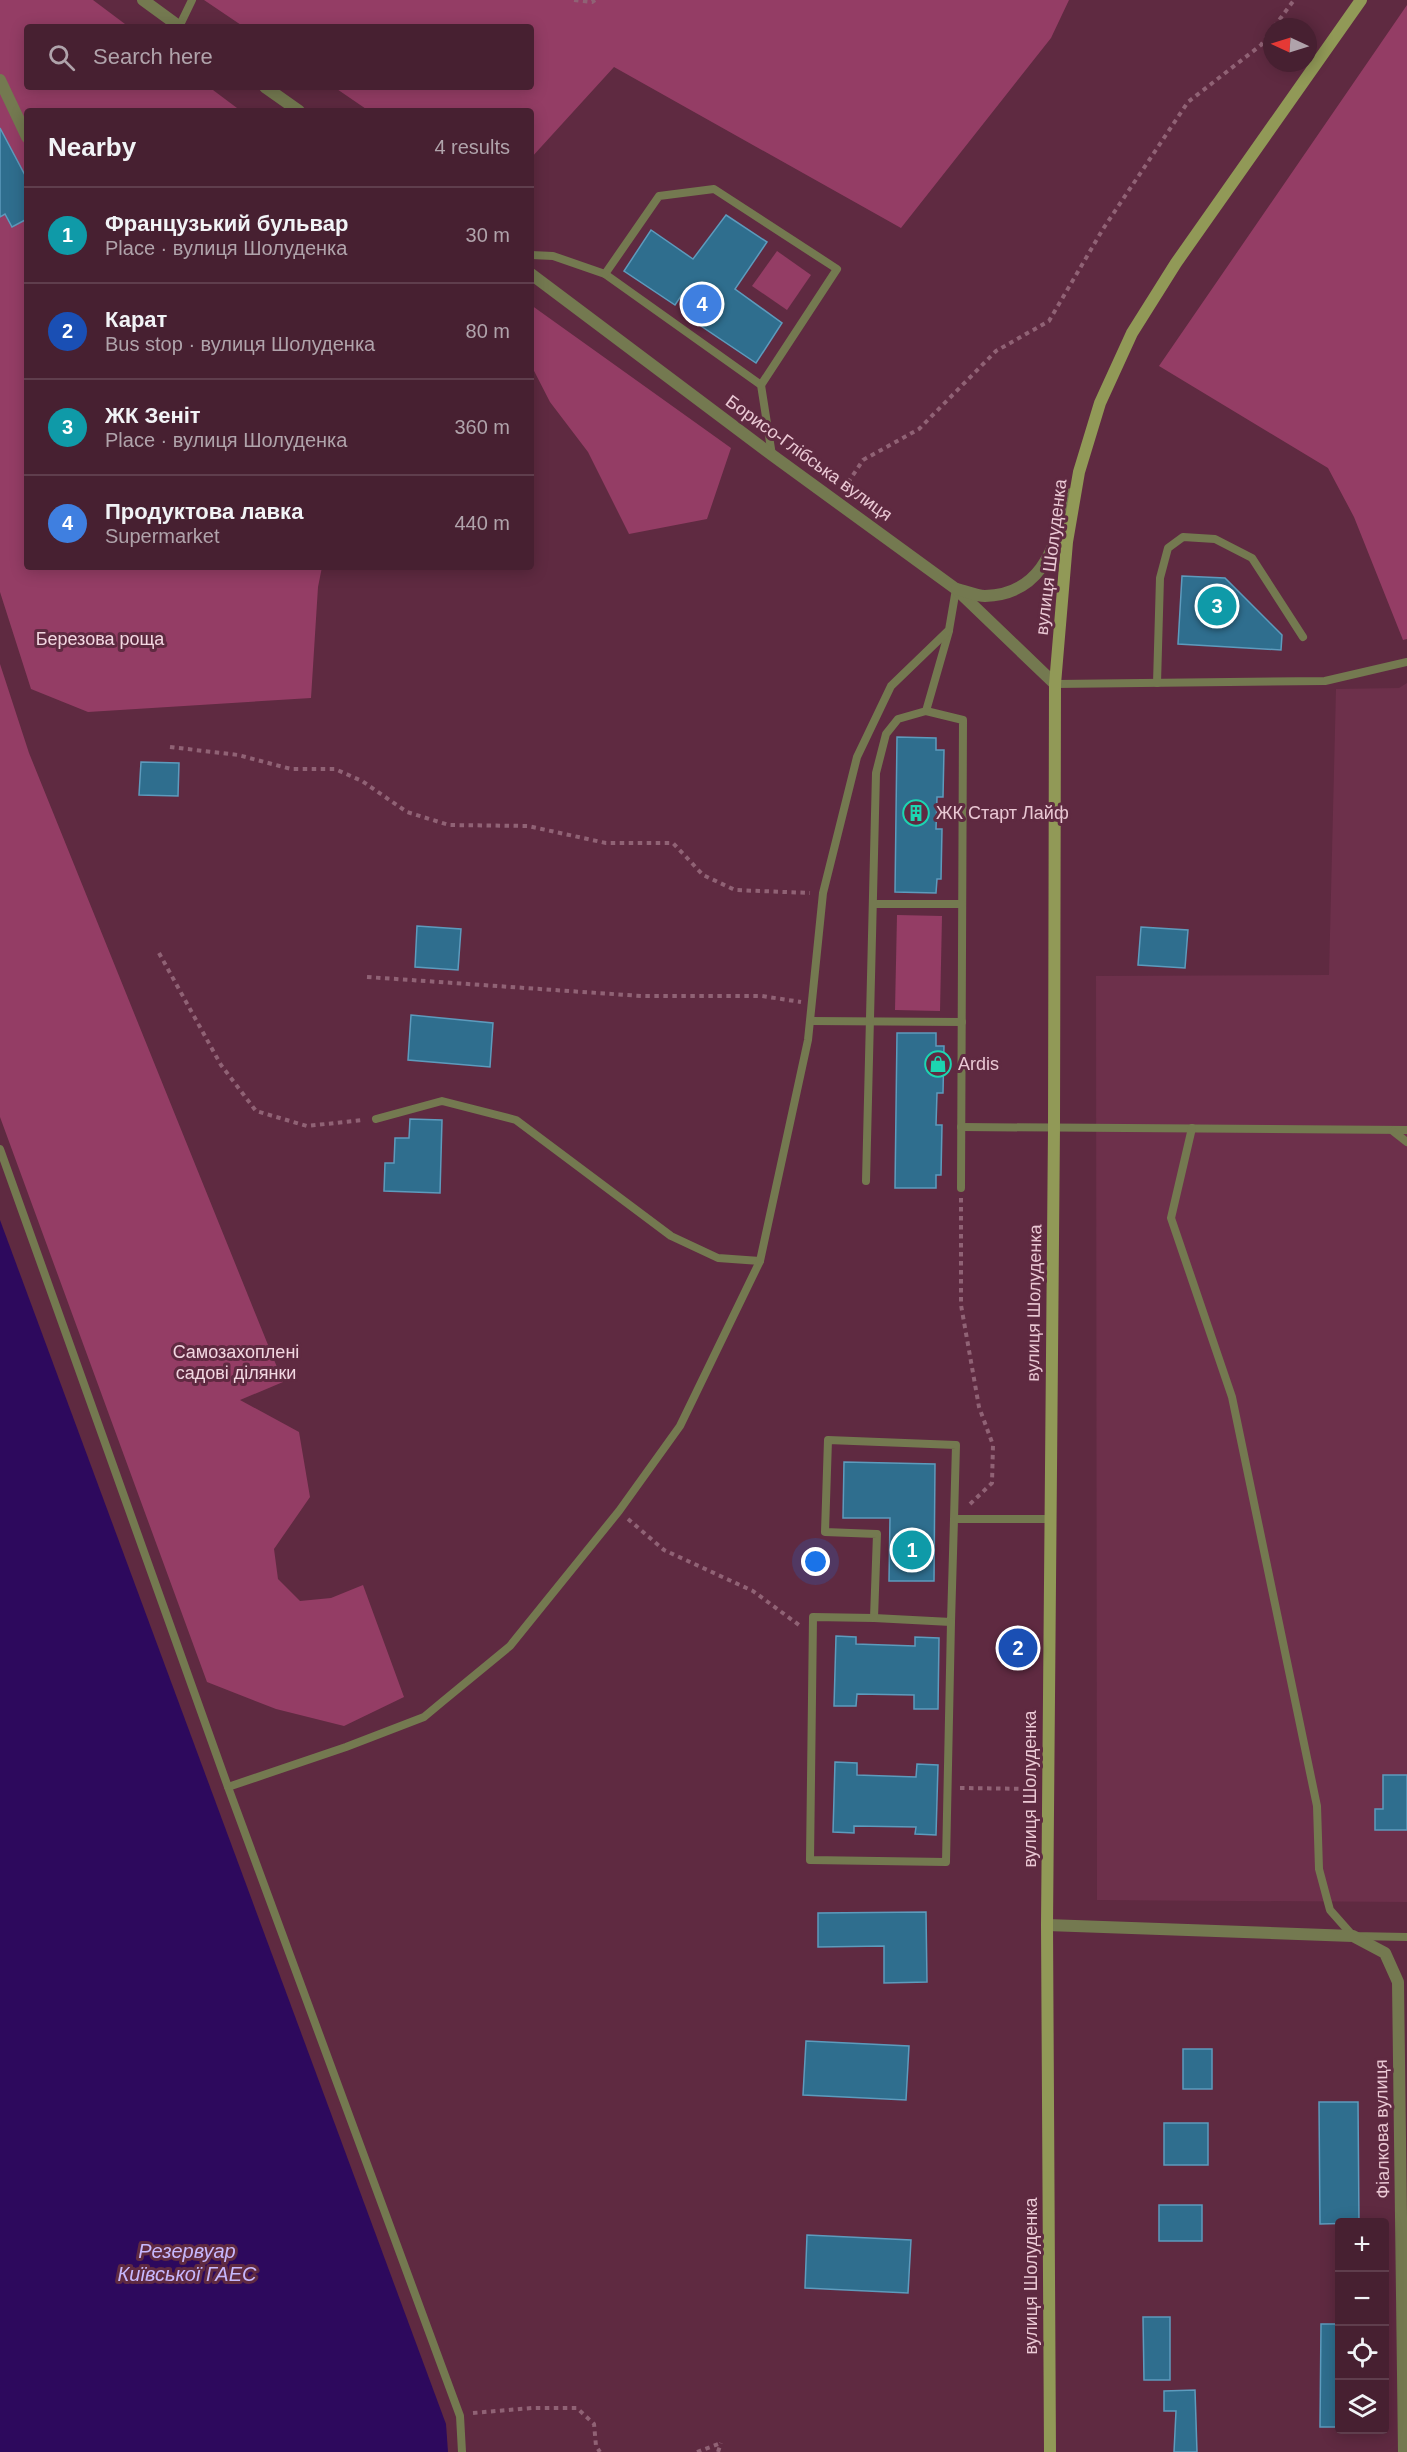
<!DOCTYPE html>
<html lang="en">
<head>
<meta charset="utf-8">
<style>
  :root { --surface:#472031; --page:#512d3d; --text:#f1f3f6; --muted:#b0a3ab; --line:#5f3e4d; --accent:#8bbbb9 }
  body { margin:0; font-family:Arial,sans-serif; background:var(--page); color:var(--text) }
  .controls { position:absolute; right:18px; bottom:18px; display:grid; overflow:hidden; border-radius:6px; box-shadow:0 3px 15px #0003 }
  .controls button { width:54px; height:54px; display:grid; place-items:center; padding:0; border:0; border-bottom:2px solid var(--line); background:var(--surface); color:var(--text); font:30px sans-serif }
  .compass { position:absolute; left:1263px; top:18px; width:54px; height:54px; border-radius:50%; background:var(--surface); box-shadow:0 3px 15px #0003; rotate:274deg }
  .you { position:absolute; left:816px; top:1562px; width:21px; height:21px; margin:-15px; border:4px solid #fff; border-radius:50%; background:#1a73e8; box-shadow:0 0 0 9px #1a73e833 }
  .badge { display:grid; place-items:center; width:39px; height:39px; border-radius:50%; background:var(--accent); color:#fff; font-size:20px; font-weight:700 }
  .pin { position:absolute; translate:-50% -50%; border:3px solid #fff; box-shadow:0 2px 6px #0006 }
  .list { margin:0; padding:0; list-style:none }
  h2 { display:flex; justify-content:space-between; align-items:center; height:78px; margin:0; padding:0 24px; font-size:26px }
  h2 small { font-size:20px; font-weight:400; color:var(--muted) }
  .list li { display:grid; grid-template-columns:39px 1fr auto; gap:18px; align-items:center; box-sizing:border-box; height:96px; padding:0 24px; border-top:2px solid var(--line) }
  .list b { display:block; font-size:22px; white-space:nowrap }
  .list p { margin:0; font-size:20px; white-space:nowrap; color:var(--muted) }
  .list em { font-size:20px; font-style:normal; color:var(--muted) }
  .icon { flex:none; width:33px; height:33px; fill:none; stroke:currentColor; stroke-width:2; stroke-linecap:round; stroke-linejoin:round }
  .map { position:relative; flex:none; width:1407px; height:2452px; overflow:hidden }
  .search { position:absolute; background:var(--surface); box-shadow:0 3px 15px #0003; left:24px; top:24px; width:510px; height:66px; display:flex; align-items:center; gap:15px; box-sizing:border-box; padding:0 21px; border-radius:6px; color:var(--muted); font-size:22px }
  .panel { position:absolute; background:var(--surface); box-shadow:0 3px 15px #0003; left:24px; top:108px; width:510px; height:462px; border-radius:6px }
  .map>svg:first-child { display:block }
  .built { fill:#6d304b }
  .green { fill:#943d65 }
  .water { fill:#2d095d }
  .building { fill:#2f6e8e; stroke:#5d9bbd; stroke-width:1.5 }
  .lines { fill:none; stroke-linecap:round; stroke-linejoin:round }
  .path { stroke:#906275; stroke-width:4; stroke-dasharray:4.5 4.5; stroke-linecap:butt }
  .lane { stroke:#747950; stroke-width:8 }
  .street { stroke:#747950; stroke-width:12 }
  .secondary { stroke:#919957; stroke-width:12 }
  .labels { text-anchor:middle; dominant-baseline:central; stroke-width:6; stroke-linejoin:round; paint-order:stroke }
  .street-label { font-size:18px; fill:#eac8d4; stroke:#5f2a41 }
  .park-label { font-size:18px; fill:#f2d7e1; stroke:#5f2a41 }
  .poi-label { font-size:18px; fill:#eac8d4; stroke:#5f2a41; text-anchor:start }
  .water-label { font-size:20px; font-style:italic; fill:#c7b8fd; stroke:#5f2a41 }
</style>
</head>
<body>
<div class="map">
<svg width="1407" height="2452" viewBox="0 0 1407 2452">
  <rect width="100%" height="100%" fill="#5f2a41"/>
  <polygon class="built" points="1407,683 1407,1902 1097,1900 1096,976 1329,975 1336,689 1399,688"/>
  <g class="green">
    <polygon points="0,0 93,0 129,27 27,27 27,87 209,87 241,111 27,111 27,567 322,567 318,587 311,698 88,712 31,689 0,592"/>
    <polygon points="204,0 1069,0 1051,38 901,228 614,67 531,158 531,111 369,111 334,87 531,87 531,27 244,27"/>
    <polygon points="1407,5 1407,639 1403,640 1354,517 1328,468 1159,366"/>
    <polygon points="777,251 811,275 787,310 752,286"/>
    <polygon points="531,305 731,448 707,519 629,534 588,452 550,402 531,365"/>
    <polygon points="0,664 29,753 283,1382 240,1400 299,1432 310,1497 274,1549 278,1579 300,1601 331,1598 363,1585 404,1697 344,1726 276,1709 207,1682 0,1117"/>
    <polygon points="897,915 942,916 940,1011 895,1010"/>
  </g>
  <polygon class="water" points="0,1220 446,2424 448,2452 0,2452"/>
  <g class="building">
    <polygon points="0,128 27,179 27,219 12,227 5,214 0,217"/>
    <polygon points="726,215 767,242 735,289 782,323 756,363 701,326 709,314 681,296 675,305 624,271 651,230 693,259"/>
    <polygon points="1182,576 1225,578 1282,635 1281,650 1178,644"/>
    <polygon points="897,737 936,738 936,750 944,750 943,797 937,797 936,829 942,829 941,879 937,879 936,893 895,892"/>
    <polygon points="141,762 179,763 178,796 139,795"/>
    <polygon points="417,926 461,929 458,970 415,967"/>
    <polygon points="1141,927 1188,930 1185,968 1138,965"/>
    <polygon points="411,1015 493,1023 490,1067 408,1060"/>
    <polygon points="897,1033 936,1033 936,1046 944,1046 943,1093 937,1093 936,1125 942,1125 941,1175 936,1175 936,1188 895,1188"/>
    <polygon points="410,1119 442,1120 440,1193 384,1191 385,1163 394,1163 395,1138 409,1138"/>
    <polygon points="844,1462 935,1464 934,1581 889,1581 890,1518 843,1518"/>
    <polygon points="836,1636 856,1637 856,1644 915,1646 915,1637 939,1638 938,1709 914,1709 914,1695 857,1694 856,1706 834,1706"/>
    <polygon points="835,1762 857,1763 857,1775 916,1777 917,1764 938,1765 936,1835 915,1834 916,1827 854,1826 854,1833 833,1832"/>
    <polygon points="1383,1775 1407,1775 1407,1830 1375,1830 1375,1809 1383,1809"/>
    <polygon points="926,1912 927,1982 884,1983 884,1946 818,1947 818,1913"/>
    <polygon points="806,2041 909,2046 906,2100 803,2095"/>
    <rect x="1183" y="2049" width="29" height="40"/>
    <polygon points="1319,2102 1358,2102 1359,2223 1320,2224"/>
    <rect x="1164" y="2123" width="44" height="42"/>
    <rect x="1159" y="2205" width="43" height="36"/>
    <polygon points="807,2235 911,2240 908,2293 805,2288"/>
    <polygon points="1143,2317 1170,2317 1170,2380 1144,2380"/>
    <polygon points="1321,2324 1340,2324 1340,2427 1320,2427"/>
    <polygon points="1195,2390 1197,2452 1174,2452 1176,2411 1164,2411 1164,2391"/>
  </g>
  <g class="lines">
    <g class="path">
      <polyline points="574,0 592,2 595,0"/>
      <polyline points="1274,27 1294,0"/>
      <polyline points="843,490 863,460 919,429 996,351 1049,321 1103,229 1188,102 1261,45 1272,30"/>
      <polyline points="170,747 238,755 291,769 335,769 362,781 407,812 449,825 528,826 606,843 673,843 703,875 735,890 810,893"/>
      <polyline points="159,953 221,1065 256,1111 307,1126 363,1120"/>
      <polyline points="367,977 641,996 762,996 801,1002"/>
      <polyline points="961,1198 961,1305 979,1407 993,1445 992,1483 968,1506"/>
      <polyline points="628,1519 664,1550 753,1591 799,1625"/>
      <polyline points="960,1788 1034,1789"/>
      <polyline points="473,2413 532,2408 577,2408 594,2424 596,2446 600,2452"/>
      <polyline points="697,2452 721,2443"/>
      <polyline points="718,2452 721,2443"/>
    </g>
    <g class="lane">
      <polyline points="179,27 192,0"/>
      <polyline points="531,255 553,256 605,274 761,385 772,455"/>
      <polyline points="605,274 659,196 714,189 837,269 761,385"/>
      <polyline points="1157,683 1160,578 1168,548 1183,537 1215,539 1252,558 1303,637"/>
      <polyline points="1055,684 1325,681 1407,662"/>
      <polyline points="926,711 963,720 961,1188"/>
      <polyline points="873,904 962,904"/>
      <polyline points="811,1021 962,1022"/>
      <polyline points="376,1119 442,1101 516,1120 671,1236 718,1258 760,1261"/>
      <polyline points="961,1127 1407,1130"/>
      <polyline points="1192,1128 1171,1218 1232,1397 1317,1806 1319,1869 1330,1910 1353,1936 1407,1937"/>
      <polyline points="1393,1131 1407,1142"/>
      <polyline points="0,1149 228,1787 460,2416 462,2452"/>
      <polyline points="866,1181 876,773 886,734 898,719 926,711 949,631"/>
      <polyline points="954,1519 951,1622 874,1618 877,1534 825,1532 828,1440 956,1445 954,1519 1050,1519"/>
      <polyline points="874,1618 813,1617 810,1860 946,1862 951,1622"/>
      <polyline points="228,1787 346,1747 424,1717 442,1702 510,1646 619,1511 680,1426 760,1261 808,1040 823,893 857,757 891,686 949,630 956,589"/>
    </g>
    <g class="street">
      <polyline points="143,0 180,27"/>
      <polyline points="0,80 27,137"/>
      <polyline points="265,87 299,111"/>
      <polyline points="531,274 772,455 956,589 1055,684"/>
      <path d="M957 589C966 591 976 596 985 596 1046 594 1055 542 1071 494"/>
      <polyline points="1047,1925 1353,1936 1385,1953 1398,1982 1404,2452"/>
    </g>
    <polyline class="secondary" points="1050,2452 1047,1925 1054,1127 1055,684 1067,542 1079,472 1100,403 1132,333 1176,263 1361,0"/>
  </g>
  <defs>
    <g id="building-ring" transform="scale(1.35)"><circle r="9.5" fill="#5f2a41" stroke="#1cd5b1" stroke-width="1.5"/><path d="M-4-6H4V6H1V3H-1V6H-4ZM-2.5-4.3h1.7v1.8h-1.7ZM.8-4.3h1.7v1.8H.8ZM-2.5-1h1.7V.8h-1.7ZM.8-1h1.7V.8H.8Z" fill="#1cd5b1"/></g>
    <g id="shop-ring" transform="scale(1.35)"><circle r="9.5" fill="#5f2a41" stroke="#1cd5b1" stroke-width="1.5"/><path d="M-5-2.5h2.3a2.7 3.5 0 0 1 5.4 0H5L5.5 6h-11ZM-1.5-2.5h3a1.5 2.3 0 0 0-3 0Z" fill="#1cd5b1"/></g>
  </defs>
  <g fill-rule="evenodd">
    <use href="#building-ring" x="916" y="813"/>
    <use href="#shop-ring" x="938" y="1064"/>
  </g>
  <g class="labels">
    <g class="street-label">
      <text transform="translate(809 458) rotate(36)">Борисо-Глібська вулиця</text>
      <text transform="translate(1051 557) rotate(-83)">вулиця Шолуденка</text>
      <text transform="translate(1034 1303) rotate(-89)">вулиця Шолуденка</text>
      <text transform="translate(1030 1789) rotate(-90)">вулиця Шолуденка</text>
      <text transform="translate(1382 2129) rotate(-91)">Фіалкова вулиця</text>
      <text transform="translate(1031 2276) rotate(-90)">вулиця Шолуденка</text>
    </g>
    <g class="park-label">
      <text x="100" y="639">Березова роща</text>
      <text x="236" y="1352">Самозахоплені<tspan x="236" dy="21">садові ділянки</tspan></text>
    </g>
    <g class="poi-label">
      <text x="936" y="813">ЖК Старт Лайф</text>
      <text x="958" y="1064">Ardis</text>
    </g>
    <g class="water-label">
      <text x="187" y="2251">Резервуар<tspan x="187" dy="23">Київської ГАЕС</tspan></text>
    </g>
  </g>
</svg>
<div class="controls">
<button>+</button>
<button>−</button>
<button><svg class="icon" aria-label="locate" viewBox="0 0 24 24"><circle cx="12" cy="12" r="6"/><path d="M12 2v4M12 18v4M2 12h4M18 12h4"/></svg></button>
<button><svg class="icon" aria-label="layers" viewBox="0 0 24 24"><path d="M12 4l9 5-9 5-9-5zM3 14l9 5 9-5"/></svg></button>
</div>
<svg class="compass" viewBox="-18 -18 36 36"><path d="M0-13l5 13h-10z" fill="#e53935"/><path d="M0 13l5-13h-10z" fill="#b0a3ab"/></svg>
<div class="you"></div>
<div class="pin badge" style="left:912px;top:1550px;background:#0f9aa8">1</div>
<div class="pin badge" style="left:1018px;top:1648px;background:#1a4fb4">2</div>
<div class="pin badge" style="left:1217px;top:606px;background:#0f9aa8">3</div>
<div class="pin badge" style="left:702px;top:304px;background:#3f7fe0">4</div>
<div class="search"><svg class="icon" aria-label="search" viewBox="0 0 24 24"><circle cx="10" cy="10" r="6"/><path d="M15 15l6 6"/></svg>Search here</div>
<section class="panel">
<h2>Nearby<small>4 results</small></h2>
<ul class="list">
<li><span class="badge" style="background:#0f9aa8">1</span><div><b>Французький бульвар</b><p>Place · вулиця Шолуденка</p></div><em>30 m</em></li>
<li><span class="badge" style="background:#1a4fb4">2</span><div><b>Карат</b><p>Bus stop · вулиця Шолуденка</p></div><em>80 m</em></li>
<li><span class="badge" style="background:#0f9aa8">3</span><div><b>ЖК Зеніт</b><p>Place · вулиця Шолуденка</p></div><em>360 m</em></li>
<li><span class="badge" style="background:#3f7fe0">4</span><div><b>Продуктова лавка</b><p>Supermarket</p></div><em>440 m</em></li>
</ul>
</section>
</div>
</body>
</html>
